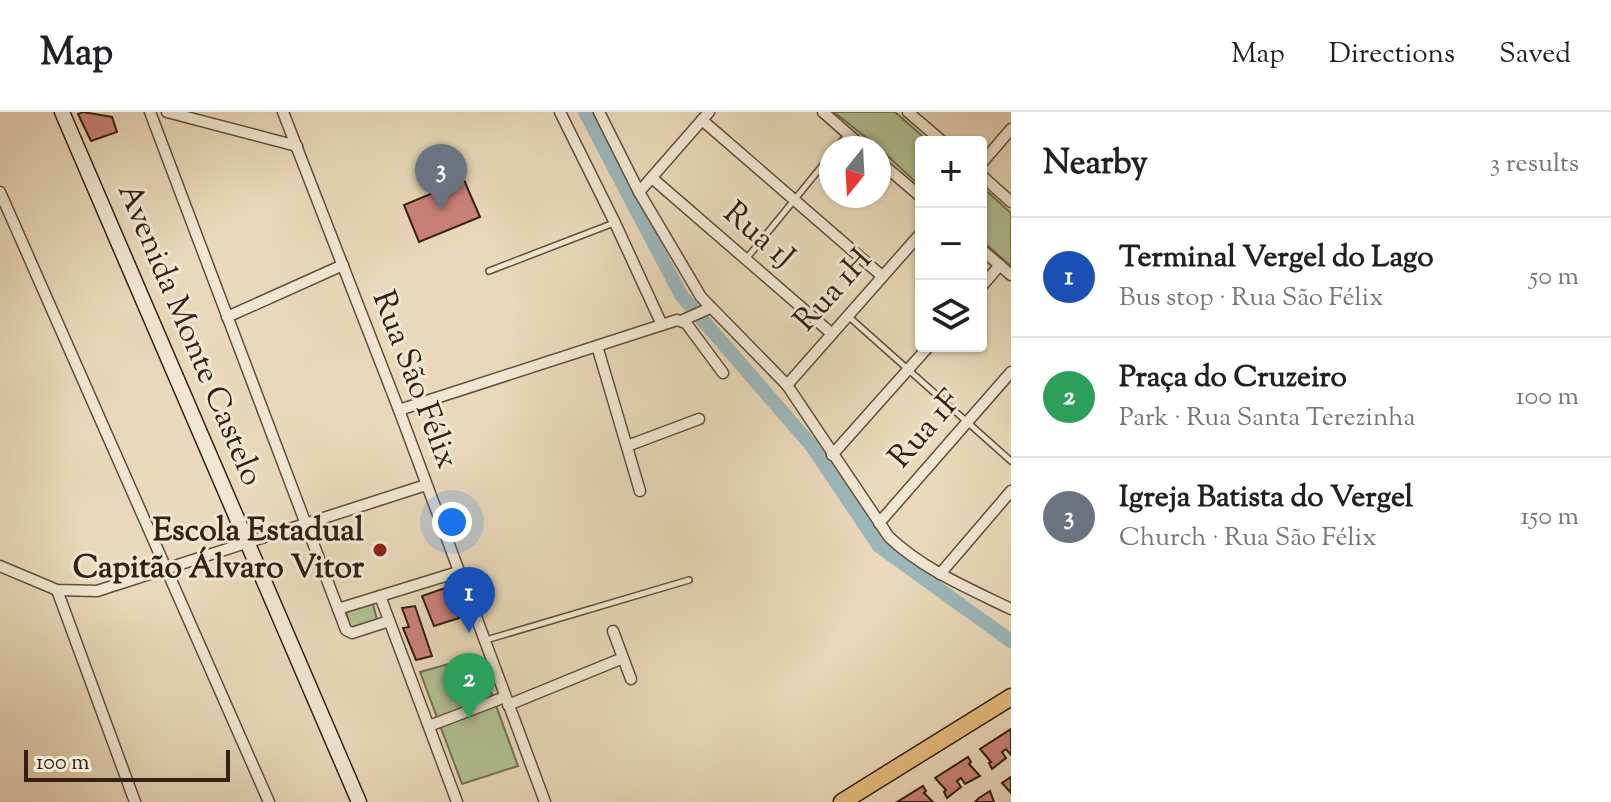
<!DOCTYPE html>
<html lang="en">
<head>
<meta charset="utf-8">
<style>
  :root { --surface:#fff; --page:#f2f2f2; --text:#202124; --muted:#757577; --line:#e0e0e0; --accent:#1a73e8 }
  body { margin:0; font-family:"Sorts Mill Goudy",serif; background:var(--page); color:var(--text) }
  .controls { position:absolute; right:24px; top:24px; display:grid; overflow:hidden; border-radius:8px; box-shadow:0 2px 6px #0004 }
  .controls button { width:72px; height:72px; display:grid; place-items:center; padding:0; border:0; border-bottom:2px solid var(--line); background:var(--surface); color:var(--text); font:40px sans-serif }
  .compass { position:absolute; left:819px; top:24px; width:72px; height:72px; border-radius:50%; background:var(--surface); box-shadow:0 2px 6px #0004; rotate:198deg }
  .scale { position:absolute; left:24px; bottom:20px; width:206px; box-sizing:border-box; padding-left:8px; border:4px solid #342113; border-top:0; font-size:22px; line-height:28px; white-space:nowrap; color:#342113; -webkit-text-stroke:6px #f1e6d2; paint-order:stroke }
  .you { position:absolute; left:452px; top:410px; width:28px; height:28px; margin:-20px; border:6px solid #fff; border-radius:50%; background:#1a73e8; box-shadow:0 0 0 12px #1a73e833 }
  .badge { display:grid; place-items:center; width:52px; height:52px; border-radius:50%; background:var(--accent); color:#fff; font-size:26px; font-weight:700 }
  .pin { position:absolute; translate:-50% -66px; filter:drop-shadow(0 2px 4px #0008) }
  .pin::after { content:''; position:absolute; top:42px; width:28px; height:24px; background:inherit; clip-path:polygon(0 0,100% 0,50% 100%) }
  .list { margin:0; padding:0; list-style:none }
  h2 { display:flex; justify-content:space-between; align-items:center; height:104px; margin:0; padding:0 32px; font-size:34px }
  h2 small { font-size:26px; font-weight:400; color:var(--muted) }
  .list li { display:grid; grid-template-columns:52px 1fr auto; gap:24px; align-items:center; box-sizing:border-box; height:120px; padding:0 32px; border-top:2px solid var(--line) }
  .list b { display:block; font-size:30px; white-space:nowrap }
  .list p { margin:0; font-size:26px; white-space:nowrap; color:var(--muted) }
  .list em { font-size:26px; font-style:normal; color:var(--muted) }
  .icon { flex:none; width:44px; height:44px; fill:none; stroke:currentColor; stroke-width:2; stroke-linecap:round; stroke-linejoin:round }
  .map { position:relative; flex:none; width:1011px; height:690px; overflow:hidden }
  header { display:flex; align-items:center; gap:48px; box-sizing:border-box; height:112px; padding:0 40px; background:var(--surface); border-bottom:2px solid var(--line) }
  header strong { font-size:38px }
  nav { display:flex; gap:44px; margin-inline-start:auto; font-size:28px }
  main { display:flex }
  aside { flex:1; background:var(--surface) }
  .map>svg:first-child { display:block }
  .green { fill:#b1c093; stroke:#727053; stroke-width:2 }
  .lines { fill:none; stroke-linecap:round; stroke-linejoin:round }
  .canal { stroke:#9cb7ba; stroke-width:14 }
  .building { fill:#cb8279; stroke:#342113; stroke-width:2 }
  .lane-casing { stroke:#614f3c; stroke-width:8 }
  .street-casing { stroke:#614f3c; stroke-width:13 }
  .secondary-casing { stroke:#342113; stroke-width:17 }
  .primary-casing { stroke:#342113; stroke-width:19 }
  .lane { stroke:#f1e6d2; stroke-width:5 }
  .street { stroke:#f1e6d2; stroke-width:10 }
  .secondary { stroke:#f1e6d2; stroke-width:14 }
  .primary { stroke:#e4bc7c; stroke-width:16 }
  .poi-dot { fill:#8f2418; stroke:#f1e6d2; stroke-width:3 }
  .labels { text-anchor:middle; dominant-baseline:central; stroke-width:6; stroke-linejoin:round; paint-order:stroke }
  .street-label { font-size:32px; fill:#342113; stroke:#f1e6d2 }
  .poi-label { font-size:32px; font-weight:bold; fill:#342113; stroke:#f1e6d2; text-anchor:end }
</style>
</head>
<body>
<header>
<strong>Map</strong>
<nav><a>Map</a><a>Directions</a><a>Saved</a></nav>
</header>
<main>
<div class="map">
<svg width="1011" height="690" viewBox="0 0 1011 690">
  <rect width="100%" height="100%" fill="#e9d8b9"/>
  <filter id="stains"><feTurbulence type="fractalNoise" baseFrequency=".0025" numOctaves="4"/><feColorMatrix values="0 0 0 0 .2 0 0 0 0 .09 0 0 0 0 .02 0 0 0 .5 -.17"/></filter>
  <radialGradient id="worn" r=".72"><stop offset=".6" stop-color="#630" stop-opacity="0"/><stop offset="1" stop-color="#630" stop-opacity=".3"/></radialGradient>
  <g class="green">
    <polygon points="834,0 895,0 929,30 921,30 921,75 879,36"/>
    <polygon points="981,74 1011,101 1011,154 981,128"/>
    <polygon points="373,492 377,508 351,518 346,500"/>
    <polygon points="478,544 518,654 462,672 420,560"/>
  </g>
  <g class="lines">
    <polyline class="canal" points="585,0 681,183 811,333 879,434 1011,529"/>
  </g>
  <g class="building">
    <polygon points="83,0 112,5 117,20 91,29 78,2"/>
    <polygon points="464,68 480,105 419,130 404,93"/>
    <polygon points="448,475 459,506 434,514 422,484"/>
    <polygon points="415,494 432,544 416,548 403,516 409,515 402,496"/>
    <polygon points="1011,617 1011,643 1006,637 1002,640 1006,646 992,657 989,651 991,650 980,637"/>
    <polygon points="968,645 971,650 969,652 980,664 965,672 961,666 957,669 961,675 947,686 944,680 946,678 935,666"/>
    <polygon points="1011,665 1011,681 1002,671"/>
    <polygon points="923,674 926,679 924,681 933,690 897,690"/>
    <polygon points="990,679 994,690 975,690 979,686"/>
  </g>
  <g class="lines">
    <g class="lane-casing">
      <g id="lane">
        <polyline points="836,36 847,23"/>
        <polyline points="746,147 831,43"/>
        <polyline points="489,159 614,111"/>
        <polyline points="848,204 1011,349"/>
        <polyline points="486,528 689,468"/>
      </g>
    </g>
    <g class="street-casing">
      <g id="street">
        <polyline points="150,0 346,518 352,521 389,509"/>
        <polyline points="167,0 297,34"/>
        <polyline points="283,0 399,298 545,690"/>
        <polyline points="560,0 615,111 662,213"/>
        <path d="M599 0 639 80 701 185 787 273 889 425C924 458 968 476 1011 497"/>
        <polyline points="823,0 864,36"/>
        <polyline points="908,0 943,30"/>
        <polyline points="702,8 882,164"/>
        <polyline points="879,49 921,85"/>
        <polyline points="981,52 1011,17"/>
        <polyline points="981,63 1011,90"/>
        <polyline points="652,66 831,221"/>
        <polyline points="0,80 269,690"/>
        <polyline points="639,80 709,0"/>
        <polyline points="981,137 1011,163"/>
        <polyline points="981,175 1000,153"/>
        <polyline points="227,205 343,153"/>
        <polyline points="681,209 710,196"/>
        <polyline points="597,234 640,379"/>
        <polyline points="787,273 921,121"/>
        <polyline points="399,298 677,208 686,211 723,261"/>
        <polyline points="627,334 699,307"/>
        <polyline points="832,343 929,234"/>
        <polyline points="879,411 1011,260"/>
        <polyline points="0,454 57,478 97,479 426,373"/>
        <polyline points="940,462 1011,379"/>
        <polyline points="57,478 135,690"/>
        <polyline points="380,484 457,690"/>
        <polyline points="338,497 458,460"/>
        <polyline points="613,519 631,567"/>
        <polyline points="508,593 623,546"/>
        <polyline points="429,614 505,585"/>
      </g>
    </g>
    <g class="secondary-casing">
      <polyline id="secondary" points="62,0 359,690"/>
    </g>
    <g class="primary-casing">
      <polyline id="primary" points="842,690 1011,585"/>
    </g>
    <use href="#lane" class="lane"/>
    <use href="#street" class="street"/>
    <use href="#secondary" class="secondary"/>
    <use href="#primary" class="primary"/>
  </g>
  <circle class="poi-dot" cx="380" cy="438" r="8"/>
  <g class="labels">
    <g class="street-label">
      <text transform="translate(758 124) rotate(41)">Rua 1J</text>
      <text transform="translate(834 179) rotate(-48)">Rua 1H</text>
      <text transform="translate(189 223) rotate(67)">Avenida Monte Castelo</text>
      <text transform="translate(414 268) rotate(69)">Rua São Félix</text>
      <text transform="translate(926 318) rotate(-49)">Rua 1F</text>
    </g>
    <g class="poi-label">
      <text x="364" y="420">Escola Estadual<tspan x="364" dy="37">Capitão Álvaro Vitor</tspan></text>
    </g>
  </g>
  <rect width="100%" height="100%" filter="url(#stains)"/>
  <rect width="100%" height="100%" fill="url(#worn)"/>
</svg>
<div class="controls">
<button>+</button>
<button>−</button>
<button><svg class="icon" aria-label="layers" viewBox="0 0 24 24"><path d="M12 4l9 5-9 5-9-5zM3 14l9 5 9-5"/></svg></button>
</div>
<svg class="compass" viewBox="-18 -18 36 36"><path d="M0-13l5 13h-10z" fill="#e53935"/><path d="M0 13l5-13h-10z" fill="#757577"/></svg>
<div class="scale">100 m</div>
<div class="you"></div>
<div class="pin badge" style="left:469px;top:521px;background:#1a4fb4">1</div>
<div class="pin badge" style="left:469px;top:607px;background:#2e9e5b">2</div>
<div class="pin badge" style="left:441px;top:98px;background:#6b7280">3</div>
</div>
<aside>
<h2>Nearby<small>3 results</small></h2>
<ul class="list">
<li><span class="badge" style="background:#1a4fb4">1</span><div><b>Terminal Vergel do Lago</b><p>Bus stop · Rua São Félix</p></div><em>50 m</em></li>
<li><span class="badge" style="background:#2e9e5b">2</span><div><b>Praça do Cruzeiro</b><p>Park · Rua Santa Terezinha</p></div><em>100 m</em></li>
<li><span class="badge" style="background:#6b7280">3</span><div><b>Igreja Batista do Vergel</b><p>Church · Rua São Félix</p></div><em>150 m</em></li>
</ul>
</aside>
</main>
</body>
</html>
